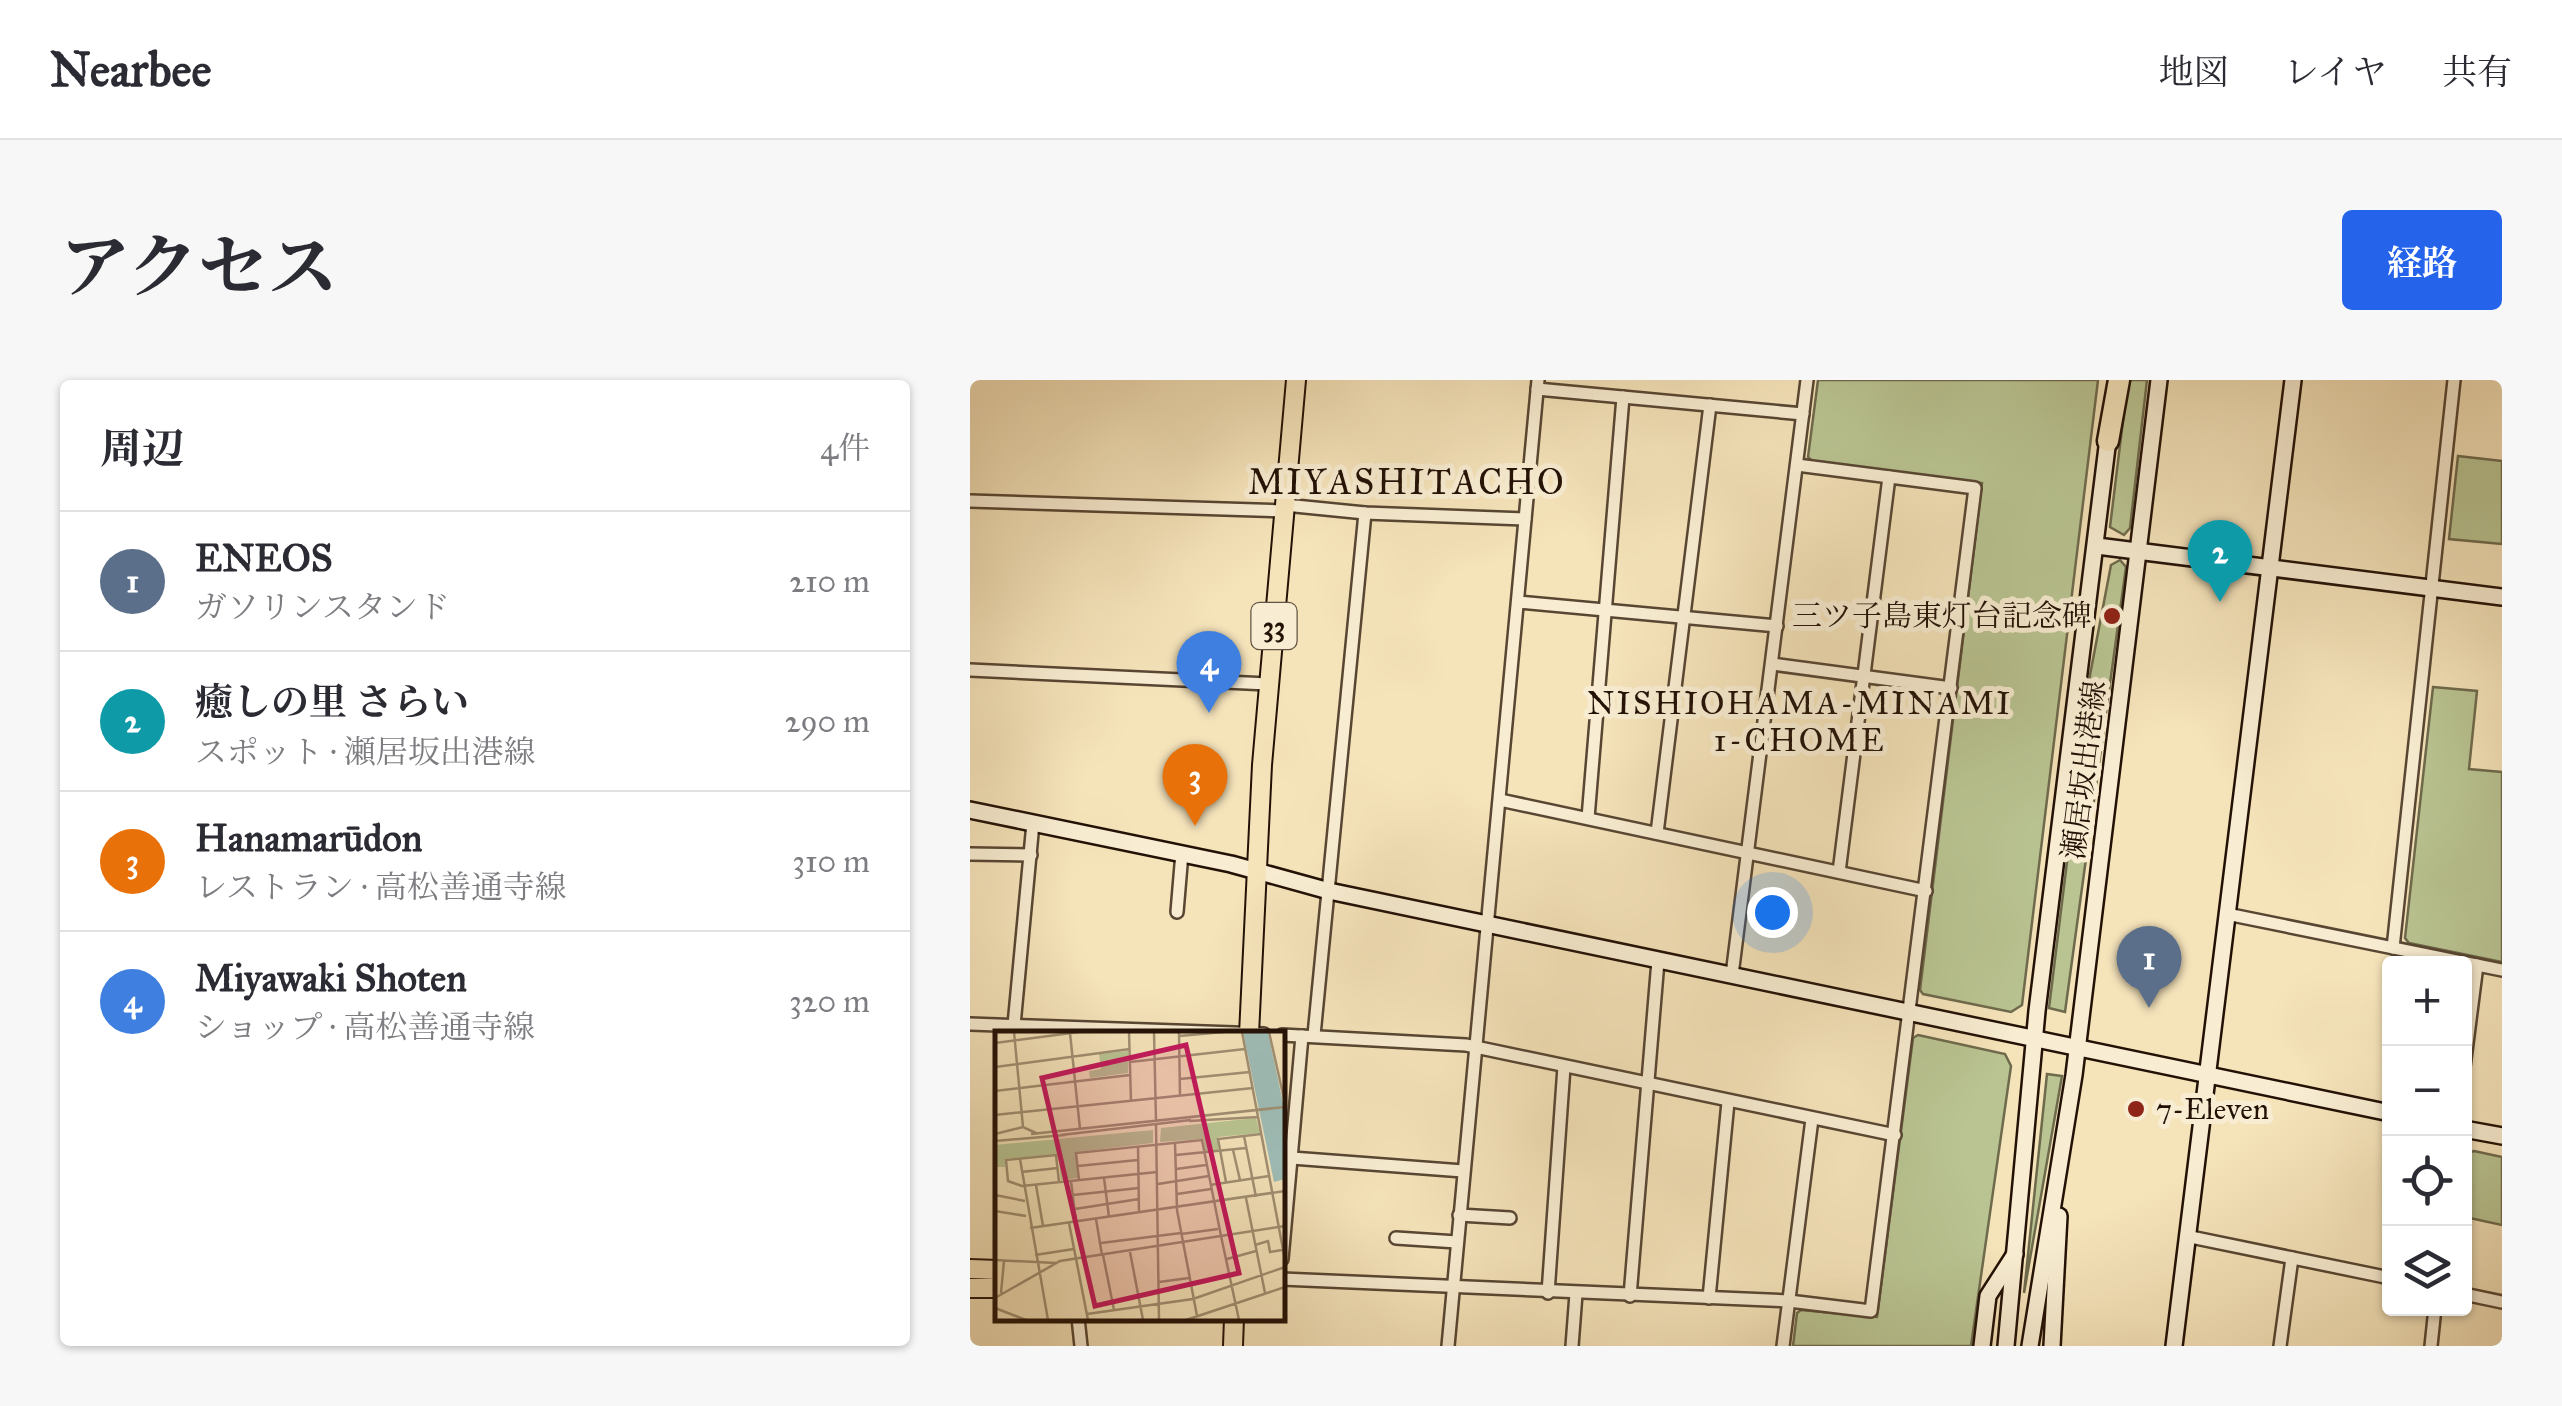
<!DOCTYPE html>
<html lang="ja">
<head>
<meta charset="utf-8">
<style>
  :root { --surface:#fff; --page:#f7f7f7; --text:#2b2b33; --muted:#7c7c81; --line:#e1e1e2; --accent:#2563eb }
  body { margin:0; font-family:"IM FELL Great Primer","Noto Serif JP",serif; background:var(--page); color:var(--text) }
  .controls { position:absolute; right:30px; bottom:30px; display:grid; overflow:hidden; border-radius:10px; box-shadow:0 2px 8px #0004 }
  .controls button { width:90px; height:90px; display:grid; place-items:center; padding:0; border:0; border-bottom:2px solid var(--line); background:var(--surface); color:var(--text); font:50px sans-serif }
  .you { position:absolute; left:802px; top:532px; width:35px; height:35px; margin:-25px; border:8px solid #fff; border-radius:50%; background:#1a73e8; box-shadow:0 0 0 15px #1a73e833 }
  .badge { display:grid; place-items:center; width:65px; height:65px; border-radius:50%; background:var(--accent); color:#fff; font-size:32px; font-weight:700 }
  .pin { position:absolute; translate:-50% -82px; filter:drop-shadow(0 2px 5px #0008) }
  .pin::after { content:''; position:absolute; top:52px; width:35px; height:30px; background:inherit; clip-path:polygon(0 0,100% 0,50% 100%) }
  .list { margin:0; padding:0; list-style:none }
  h2 { display:flex; justify-content:space-between; align-items:center; height:130px; margin:0; padding:0 40px; font-size:42px }
  h2 small { font-size:32px; font-weight:400; color:var(--muted) }
  .list li { display:grid; grid-template-columns:65px 1fr auto; gap:30px; align-items:center; box-sizing:border-box; height:140px; padding:0 40px; border-top:2px solid var(--line) }
  .list b { display:block; font-size:38px; white-space:nowrap }
  .list p { margin:0; font-size:32px; white-space:nowrap; color:var(--muted) }
  .list em { font-size:32px; font-style:normal; color:var(--muted) }
  .icon { flex:none; width:55px; height:55px; fill:none; stroke:currentColor; stroke-width:2; stroke-linecap:round; stroke-linejoin:round }
  .map { position:relative; flex:none; width:1532px; height:966px; overflow:hidden; border-radius:10px }
  header { display:flex; align-items:center; gap:60px; box-sizing:border-box; height:140px; padding:0 50px; background:var(--surface); border-bottom:2px solid var(--line) }
  header strong { font-size:48px }
  nav { display:flex; gap:55px; margin-inline-start:auto; font-size:35px }
  .intro { display:flex; align-items:center; justify-content:space-between; box-sizing:border-box; height:240px; padding:0 60px }
  h1 { margin:0; font-size:70px }
  .button { padding:25px 45px; border-radius:10px; background:var(--accent); color:#fff; font-size:35px; font-weight:700 }
  main { display:flex; gap:60px; padding:0 60px }
  aside { flex:1; background:var(--surface); border-radius:10px; box-shadow:0 2px 8px #0004 }
  .map>svg:first-child { display:block }
  .green { fill:#b9c492; stroke:#6e6a4c; stroke-width:2.5 }
  .lines { fill:none; stroke-linecap:round; stroke-linejoin:round }
  .street-casing { stroke:#584633; stroke-width:16 }
  .secondary-casing { stroke:#231106; stroke-width:20 }
  .primary-casing { stroke:#231106; stroke-width:22 }
  .highway-casing { stroke:#231106; stroke-width:25 }
  .street { stroke:#f8edd2; stroke-width:11 }
  .secondary { stroke:#f8edd2; stroke-width:15 }
  .primary { stroke:#f5e3ba; stroke-width:18 }
  .highway { stroke:#f5e3ba; stroke-width:20 }
  .poi-dot { fill:#8f2418; stroke:#f8edd2; stroke-width:4 }
  .labels { text-anchor:middle; dominant-baseline:central; stroke-width:10; stroke-linejoin:round; paint-order:stroke }
  .shield { fill:#f8edd2; stroke:#635343; stroke-width:2.5 }
  .shield-label { font-size:28px; font-weight:bold; fill:#231106 }
  .poi-label { font-size:30px; fill:#231106; stroke:#f8edd2; text-anchor:end }
  .street-label { font-size:30px; fill:#231106; stroke:#f8edd2 }
  .neighbourhood-label { font-size:32px; letter-spacing:2.5px; fill:#231106; stroke:#f8edd2 }
  .quarter-label { font-size:35px; letter-spacing:2.5px; fill:#231106; stroke:#f8edd2 }
  .inset-road { fill:none; stroke:#a18f72; stroke-width:2.5 }
  .view { fill:#c2185b; fill-opacity:0.15; stroke:#c2185b; stroke-width:5 }
  .inset-edge { fill:none; stroke:#231106; stroke-width:5 }
</style>
</head>
<body>
<header>
<strong>Nearbee</strong>
<nav><a>地図</a><a>レイヤ</a><a>共有</a></nav>
</header>
<div class="intro"><h1>アクセス</h1><a class="button">経路</a></div>
<main>
<aside>
<h2>周辺<small>4件</small></h2>
<ul class="list">
<li><span class="badge" style="background:#5c6f8a">1</span><div><b>ENEOS</b><p>ガソリンスタンド</p></div><em>210 m</em></li>
<li><span class="badge" style="background:#0f9aa8">2</span><div><b>癒しの里 さらい</b><p>スポット · 瀬居坂出港線</p></div><em>290 m</em></li>
<li><span class="badge" style="background:#e8710a">3</span><div><b>Hanamarūdon</b><p>レストラン · 高松善通寺線</p></div><em>310 m</em></li>
<li><span class="badge" style="background:#3f7fe0">4</span><div><b>Miyawaki Shoten</b><p>ショップ · 高松善通寺線</p></div><em>320 m</em></li>
</ul>
</aside>
<div class="map">
<svg width="1532" height="966" viewBox="0 0 1532 966">
  <rect width="100%" height="100%" fill="#f5e3ba"/>
  <filter id="stains"><feTurbulence type="fractalNoise" baseFrequency=".002" numOctaves="4"/><feColorMatrix values="0 0 0 0 .2 0 0 0 0 .09 0 0 0 0 .02 0 0 0 .5 -.17"/></filter>
  <radialGradient id="worn" r=".72"><stop offset=".6" stop-color="#630" stop-opacity="0"/><stop offset="1" stop-color="#630" stop-opacity=".3"/></radialGradient>
  <g class="green">
    <polygon points="848,0 1128,0 1052,625 1041,632 953,614 950,610 1012,103 842,81 838,77"/>
    <polygon points="1158,0 1177,0 1160,148 1154,155 1140,147"/>
    <polygon points="1488,76 1532,81 1532,164 1479,159"/>
    <polygon points="1150,180 1156,187 1095,632 1079,628 1120,295 1141,185"/>
    <polygon points="1463,307 1507,311 1499,389 1532,392 1532,582 1439,563 1435,558"/>
    <polygon points="948,655 1035,674 1041,686 1001,966 823,966 827,933 831,930 907,937 943,658"/>
    <polygon points="1077,694 1092,696 1054,913"/>
    <polygon points="1504,771 1532,777 1532,845 1495,837 1497,773"/>
  </g>
  <g class="lines">
    <g class="street-casing">
      <g id="street">
        <polyline points="567,9 833,34"/>
        <polyline points="0,121 314,131"/>
        <polyline points="315,125 395,133 555,139"/>
        <polyline points="548,222 807,246"/>
        <polyline points="802,284 981,308"/>
        <polyline points="0,290 298,304"/>
        <polyline points="530,420 956,511"/>
        <polyline points="618,438 653,17"/>
        <polyline points="687,453 740,25"/>
        <polyline points="0,474 61,475"/>
        <polyline points="869,492 919,97"/>
        <polyline points="207,532 212,473"/>
        <polyline points="1257,534 1532,590"/>
        <polyline points="1423,568 1484,0"/>
        <polyline points="762,595 837,0"/>
        <polyline points="0,644 294,654"/>
        <polyline points="44,645 63,443"/>
        <polyline points="312,655 496,665 925,755"/>
        <polyline points="344,655 395,133"/>
        <polyline points="1494,687 1507,585"/>
        <polyline points="322,778 493,791"/>
        <polyline points="489,835 540,838"/>
        <polyline points="1216,856 1420,898"/>
        <polyline points="426,858 487,862"/>
        <polyline points="312,879 332,656"/>
        <polyline points="312,899 819,921 901,931 1005,108 827,85"/>
        <polyline points="578,913 594,687"/>
        <polyline points="1494,914 1532,922"/>
        <polyline points="660,916 688,581"/>
        <polyline points="739,918 758,722"/>
        <polyline points="108,938 111,966"/>
        <polyline points="478,966 568,0"/>
        <polyline points="602,966 606,914"/>
        <polyline points="813,966 842,739"/>
        <polyline points="1310,966 1322,878"/>
        <polyline points="1461,966 1465,928"/>
      </g>
    </g>
    <g class="secondary-casing">
      <g id="secondary">
        <polyline points="1127,166 1532,217"/>
        <polyline points="0,430 261,484 359,511 1420,733"/>
        <polyline points="1494,749 1532,756"/>
        <polyline points="1012,966 1018,916 1045,874"/>
        <polyline points="1036,966 1067,631 1139,51"/>
        <polyline points="1060,966 1104,695 1189,0"/>
        <polyline points="1082,966 1089,836"/>
        <polyline points="1204,966 1323,0"/>
      </g>
    </g>
    <g class="primary-casing">
      <g id="primary">
        <polyline points="279,654 292,385 326,0"/>
        <polyline points="0,889 28,890"/>
        <polyline points="0,908 28,908"/>
        <polyline points="263,966 264,938"/>
      </g>
    </g>
    <g class="highway-casing">
      <polyline id="highway" points="1138,61 1149,0"/>
    </g>
    <use href="#street" class="street"/>
    <use href="#secondary" class="secondary"/>
    <use href="#primary" class="primary"/>
    <use href="#highway" class="highway"/>
  </g>
  <g class="poi-dot">
    <circle cx="1142" cy="236" r="10"/>
    <circle cx="1166" cy="729" r="10"/>
  </g>
  <g class="labels">
    <rect class="shield" x="281.5" y="223" width="45" height="46" rx="8"/>
    <g class="shield-label">
      <text x="304" y="246">33</text>
    </g>
    <g class="poi-label">
      <text x="1122" y="236">三ツ子島東灯台記念碑</text>
      <text x="1186" y="729" text-anchor="start">7-Eleven</text>
    </g>
    <g class="street-label">
      <text transform="translate(1114 390) rotate(-83)">瀬居坂出港線</text>
    </g>
    <g class="neighbourhood-label">
      <text x="830" y="323">NISHIOHAMA-MINAMI<tspan x="830" dy="37">1-CHOME</tspan></text>
    </g>
    <g class="quarter-label">
      <text x="437" y="102">MIYASHITACHO</text>
    </g>
  </g>
  <g transform="translate(25 651)">
    <rect width="290" height="290" fill="#f5e3ba"/>
    <path d="M133 20V42L95 47 94 40 106 38 104 23ZM261 87 265 102 223 106V119L210 120 208 108 165 111 166 97ZM158 99V112L81 121 83 147 66 149 63 123 11 128 10 136H0V114Z" fill="#b9c492"/>
    <path d="M248 1H273L290 82V148L279 151Z" fill="#9ebdb7"/>
    <path class="inset-road" d="M19 1 28 96M134 1 136 70M159 1 161 90M184 1 185 65M247 1 290 229M274 1 290 72M75 2 85 98M184 5 229 1M0 12 84 1M135 31 250 18M0 36 135 18M185 48 255 41M0 60 135 44M0 84 258 57M194 90 263 86M161 94 164 289M0 103 28 96 41 102M36 103 290 76M66 104 196 89M249 105 261 166M0 110 70 104M180 112 182 179 202 285M143 115 144 182M238 119 245 149M181 124 251 117M25 128 53 289M83 135 143 129M181 138 211 134M26 141 63 137M109 147 114 186M84 149 81 122 207 109 226 205M76 150 81 191M64 151 61 124 11 129 13 150 27 155 162 141M231 151 223 108 266 103M163 153 214 145M41 154 48 195M215 154 274 145M182 163 216 158M0 164 30 170M78 164 144 157M251 167 270 262M80 178 144 168M0 180 31 185M101 188 107 224M74 192 93 289M35 197 290 160M186 203 223 198M226 205 244 289M106 212 186 202M260 214 273 210 275 221 287 219M135 221 148 289M40 224 79 218M108 224 119 279M232 228 261 220M0 229 61 232M164 251 194 247M6 262 9 230M0 267 65 230 290 195M0 277 31 289M92 283 198 268 290 236M191 289 290 256"/>
    <path class="view" d="M191 14 244 242 100 275 47 47Z"/>
    <rect width="290" height="290" class="inset-edge"/>
  </g>
  <rect width="100%" height="100%" filter="url(#stains)"/>
  <rect width="100%" height="100%" fill="url(#worn)"/>
</svg>
<div class="controls">
<button>+</button>
<button>−</button>
<button><svg class="icon" aria-label="locate" viewBox="0 0 24 24"><circle cx="12" cy="12" r="6"/><path d="M12 2v4M12 18v4M2 12h4M18 12h4"/></svg></button>
<button><svg class="icon" aria-label="layers" viewBox="0 0 24 24"><path d="M12 4l9 5-9 5-9-5zM3 14l9 5 9-5"/></svg></button>
</div>
<div class="you"></div>
<div class="pin badge" style="left:1179px;top:628px;background:#5c6f8a">1</div>
<div class="pin badge" style="left:1250px;top:222px;background:#0f9aa8">2</div>
<div class="pin badge" style="left:225px;top:446px;background:#e8710a">3</div>
<div class="pin badge" style="left:239px;top:333px;background:#3f7fe0">4</div>
</div>
</main>
</body>
</html>
